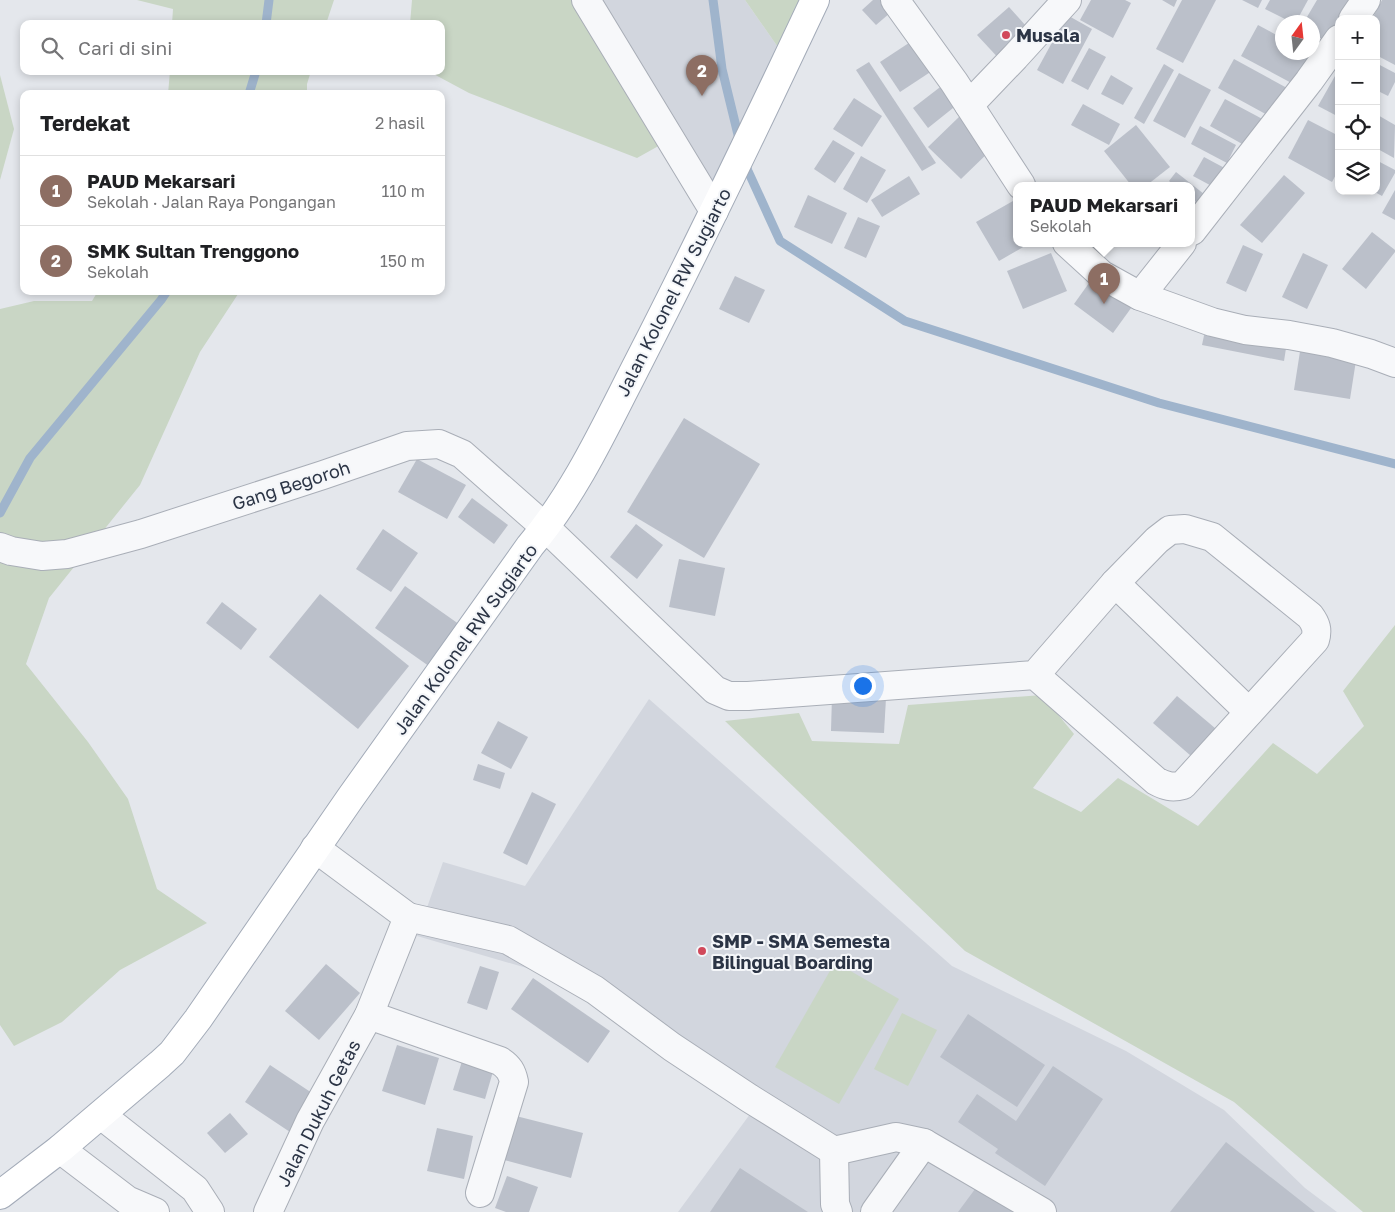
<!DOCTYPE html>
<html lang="id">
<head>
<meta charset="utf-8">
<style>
  :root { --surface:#fff; --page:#f6f6f6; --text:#202124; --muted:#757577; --line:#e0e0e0; --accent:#d1495b }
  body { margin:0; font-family:"Golos Text",sans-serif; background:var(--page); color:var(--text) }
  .controls { position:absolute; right:15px; top:15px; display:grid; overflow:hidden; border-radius:10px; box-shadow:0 2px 8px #0003 }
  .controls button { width:45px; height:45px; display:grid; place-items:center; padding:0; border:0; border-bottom:1px solid var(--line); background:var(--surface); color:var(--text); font:25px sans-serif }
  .compass { position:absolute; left:1275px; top:15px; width:45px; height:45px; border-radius:50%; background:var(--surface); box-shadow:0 2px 8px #0003; rotate:15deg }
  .you { position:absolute; left:862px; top:685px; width:18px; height:18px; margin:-12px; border:4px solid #fff; border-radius:50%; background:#1a73e8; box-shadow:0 0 0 8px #1a73e833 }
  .badge { display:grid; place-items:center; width:32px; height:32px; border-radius:50%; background:var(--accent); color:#fff; font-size:16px; font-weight:700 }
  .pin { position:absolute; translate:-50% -41px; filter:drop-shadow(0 1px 2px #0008) }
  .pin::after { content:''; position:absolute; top:26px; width:18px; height:15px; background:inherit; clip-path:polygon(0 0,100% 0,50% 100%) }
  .popup { position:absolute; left:1013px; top:182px; width:182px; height:65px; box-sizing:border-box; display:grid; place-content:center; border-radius:10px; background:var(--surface); filter:drop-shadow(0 1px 4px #0005); font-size:16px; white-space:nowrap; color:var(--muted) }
  .popup b { font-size:19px; color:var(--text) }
  .popup::after { content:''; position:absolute; left:50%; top:100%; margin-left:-10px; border:10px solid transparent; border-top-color:var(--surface) }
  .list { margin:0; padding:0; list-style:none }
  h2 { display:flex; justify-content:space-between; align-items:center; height:65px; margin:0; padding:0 20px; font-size:21px }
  h2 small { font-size:16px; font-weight:400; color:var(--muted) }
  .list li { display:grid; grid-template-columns:32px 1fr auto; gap:15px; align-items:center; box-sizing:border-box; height:70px; padding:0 20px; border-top:1px solid var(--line) }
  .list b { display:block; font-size:19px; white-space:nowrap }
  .list p { margin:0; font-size:16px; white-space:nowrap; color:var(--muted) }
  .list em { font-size:16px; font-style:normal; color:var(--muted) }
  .icon { flex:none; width:28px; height:28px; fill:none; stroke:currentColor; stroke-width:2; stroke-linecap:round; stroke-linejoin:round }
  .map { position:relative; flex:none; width:1395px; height:1212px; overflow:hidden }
  .search { position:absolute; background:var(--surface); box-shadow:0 2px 8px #0003; left:20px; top:20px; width:425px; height:55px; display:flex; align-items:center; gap:12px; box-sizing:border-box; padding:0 18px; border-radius:10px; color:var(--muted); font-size:19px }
  .panel { position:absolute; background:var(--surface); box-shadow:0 2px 8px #0003; left:20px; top:90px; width:425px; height:205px; border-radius:10px }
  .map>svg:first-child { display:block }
  .built { fill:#d2d6de }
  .green { fill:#c9d6c5 }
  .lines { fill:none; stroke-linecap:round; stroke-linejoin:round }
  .stream { stroke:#9fb4cc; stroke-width:9 }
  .building { fill:#bbc0ca }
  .minor-casing { stroke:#a9aeb7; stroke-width:30 }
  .major-casing { stroke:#a3abb8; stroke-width:30 }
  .minor { stroke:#f7f8fa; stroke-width:28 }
  .major { stroke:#fff; stroke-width:28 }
  .poi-dot { fill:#d1495b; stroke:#f4f6f9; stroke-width:2 }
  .labels { text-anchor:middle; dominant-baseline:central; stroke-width:4; stroke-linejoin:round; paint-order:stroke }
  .poi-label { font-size:18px; font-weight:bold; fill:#2b3445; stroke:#f4f6f9; text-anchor:start }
  .street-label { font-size:18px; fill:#2b3445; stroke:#f4f6f9 }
</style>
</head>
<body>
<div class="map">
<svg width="1395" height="1212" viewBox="0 0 1395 1212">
  <rect width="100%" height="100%" fill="#e4e7ec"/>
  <g class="built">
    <polygon points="585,0 745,0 782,53 708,196"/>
    <polygon points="649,699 952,966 1126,1051 1224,1110 1305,1188 1337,1212 678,1212 756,1106 571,981 417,936 443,862 525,886"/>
  </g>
  <g class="green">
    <polygon points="137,0 334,0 326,24 172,24 173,9"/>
    <polygon points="412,0 585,0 671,139 637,158 469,93 428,71 441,71 441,24 410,24"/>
    <polygon points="745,0 799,0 782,53"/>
    <polygon points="170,71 311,71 307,84 307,94 168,94"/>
    <polygon points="0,75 14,129 0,180"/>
    <polygon points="98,291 240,291 200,352 140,485 49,598 26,664 88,742 128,799 157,889 207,923 120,970 62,1022 14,1046 0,1025 0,309 34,301 92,301"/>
    <polygon points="1395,625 1395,1212 1363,1212 1234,1102 965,951 725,721 799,713 812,741 899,744 908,705 1042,695 1074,734 1033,788 1081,812 1118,778 1198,826 1273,743 1317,774 1364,726 1343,691"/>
    <polygon points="835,962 899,999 839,1104 775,1067"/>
    <polygon points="902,1013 937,1030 908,1086 874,1069"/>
  </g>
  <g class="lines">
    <g class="stream">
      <polyline points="713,0 722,69 740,143"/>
      <polyline points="266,24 269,0"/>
      <polyline points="249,94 256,71"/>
      <polyline points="745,163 748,171 780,241 905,321 1159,403 1395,464"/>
      <polyline points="0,513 30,458 161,300 167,291"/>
    </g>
  </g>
  <g class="building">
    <polygon points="873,0 890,0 897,7 876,25 862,10"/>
    <polygon points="1091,0 1125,0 1131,3 1113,38 1080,20"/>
    <polygon points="1162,0 1177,0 1174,7"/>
    <polygon points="1182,0 1216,0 1183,63 1156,49"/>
    <polygon points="1242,0 1262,0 1258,8"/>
    <polygon points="1270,0 1308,0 1296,22 1291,22 1265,9"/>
    <polygon points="1317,0 1351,0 1341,19 1339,19 1339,22 1328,42 1312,34 1312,22 1304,22"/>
    <polygon points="1382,0 1395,0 1395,65 1376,55 1376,19 1372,19"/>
    <polygon points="1009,7 1034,35 1003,63 977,35"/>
    <polygon points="1067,15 1092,29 1063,84 1037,70"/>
    <polygon points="1258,25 1282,38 1282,52 1309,52 1314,55 1297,86 1241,56"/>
    <polygon points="918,37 938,67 900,92 880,62"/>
    <polygon points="1089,48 1106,57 1088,90 1071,81"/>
    <polygon points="1234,59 1287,88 1271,117 1218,88"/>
    <polygon points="869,62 936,163 922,171 856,70"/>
    <polygon points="1376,63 1395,73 1395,82 1388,96 1376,90"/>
    <polygon points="1164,64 1174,70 1144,124 1134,118"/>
    <polygon points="1179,73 1211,90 1185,138 1153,121"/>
    <polygon points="1111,75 1133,88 1123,105 1101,94"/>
    <polygon points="1335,76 1339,79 1339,117 1318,106"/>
    <polygon points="948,81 963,100 928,128 913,108"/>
    <polygon points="854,98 882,116 862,147 833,129"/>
    <polygon points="1225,99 1268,122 1253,150 1210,126"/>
    <polygon points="1083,104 1120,124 1109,145 1071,125"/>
    <polygon points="1376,114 1395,125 1394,158 1376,148"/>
    <polygon points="961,115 993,148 961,179 928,147"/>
    <polygon points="1308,120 1339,136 1339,169 1332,182 1288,158"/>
    <polygon points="1136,125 1170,167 1147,185 1131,185 1104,151"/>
    <polygon points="1200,126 1236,145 1227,163 1191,144"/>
    <polygon points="833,140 855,153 835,183 814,169"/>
    <polygon points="861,156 886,170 867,203 843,189"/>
    <polygon points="1204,157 1232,172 1221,191 1193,176"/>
    <polygon points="1376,160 1395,170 1395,173 1382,196 1373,191 1376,191"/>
    <polygon points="1176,172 1204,194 1197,203 1192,198 1192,185 1174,185 1169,181"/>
    <polygon points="1284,175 1305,193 1262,243 1240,225"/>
    <polygon points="909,176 920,194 882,217 871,200"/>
    <polygon points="1395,190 1395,220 1382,213"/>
    <polygon points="808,195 847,213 832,244 794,227"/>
    <polygon points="1013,201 1016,207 1016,243 1030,243 999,261 976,222"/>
    <polygon points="858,217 880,226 866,258 844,248"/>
    <polygon points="1372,232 1395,250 1395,252 1366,289 1342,269"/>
    <polygon points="1243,245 1263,254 1246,292 1226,283"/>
    <polygon points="1051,253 1067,291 1023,309 1007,271"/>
    <polygon points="1303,253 1328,265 1307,309 1282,297"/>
    <polygon points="735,276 765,290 749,323 719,309"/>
    <polygon points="1094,276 1134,304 1113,333 1074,304"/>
    <polygon points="1206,326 1287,342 1284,361 1202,345"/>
    <polygon points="1301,345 1357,354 1350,399 1294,390"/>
    <polygon points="684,418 760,464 704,558 627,512"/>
    <polygon points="417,459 466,485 447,519 398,492"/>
    <polygon points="472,498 508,525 494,544 458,517"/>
    <polygon points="636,524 663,545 637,579 610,557"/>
    <polygon points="383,529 418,553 391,592 356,569"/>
    <polygon points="679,559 725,568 715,616 669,607"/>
    <polygon points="405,586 463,627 433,669 375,628"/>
    <polygon points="320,594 409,666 358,729 269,657"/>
    <polygon points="222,602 257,629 241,650 206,623"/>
    <polygon points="832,696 886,698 884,733 831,731"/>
    <polygon points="1177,696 1222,734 1198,762 1153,723"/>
    <polygon points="498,721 528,737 511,769 481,753"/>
    <polygon points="478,764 505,773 500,789 473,780"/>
    <polygon points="532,792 556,804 527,865 503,853"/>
    <polygon points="326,964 360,993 319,1040 285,1011"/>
    <polygon points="480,966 499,972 487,1010 467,1003"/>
    <polygon points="533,978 610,1031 588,1063 511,1009"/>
    <polygon points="968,1014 1045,1065 1017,1107 940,1057"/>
    <polygon points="397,1045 439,1058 425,1105 382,1091"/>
    <polygon points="463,1058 494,1068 485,1099 453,1090"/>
    <polygon points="270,1065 315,1095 290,1132 245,1102"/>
    <polygon points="1053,1066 1103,1099 1045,1186 995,1153 998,1149 958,1122 977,1094 1016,1121"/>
    <polygon points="230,1113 248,1134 225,1153 207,1133"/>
    <polygon points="516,1116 583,1133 571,1178 504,1160"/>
    <polygon points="437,1128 473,1136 464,1179 427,1171"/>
    <polygon points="1226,1142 1315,1212 1170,1212"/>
    <polygon points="740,1168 808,1212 710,1212"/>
    <polygon points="507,1176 538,1187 529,1212 506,1212 495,1208"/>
    <polygon points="981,1181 1023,1212 958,1212"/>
  </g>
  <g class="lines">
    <g class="minor-casing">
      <g id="minor">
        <polyline points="586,0 714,211"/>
        <polyline points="895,0 954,82 1021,185"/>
        <polyline points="1353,19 1366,0"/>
        <polyline points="969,105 1015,57 1067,0"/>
        <polyline points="1192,231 1309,81 1339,39"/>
        <polyline points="1067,243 1102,275 1140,296 1212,322 1245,330 1289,335 1332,343 1371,354 1395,363"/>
        <polyline points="1140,296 1182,243"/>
        <path d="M0 547 11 551 42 556 67 554 141 534 323 475 407 446 439 444 462 454 546 528 715 690 729 696H748L1035 675 1115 583 1157 540 1170 530 1185 529 1212 537 1310 616C1316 624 1318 630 1315 640L1183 785C1172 788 1165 786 1156 781L1035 675"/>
        <polyline points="1115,583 1249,712"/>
        <polyline points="408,917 508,940 595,990 672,1047 749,1098 834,1151 835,1204 838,1212"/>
        <path d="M369 1015 500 1061C509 1067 512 1072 514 1082L480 1193"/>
        <polyline points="101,1115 195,1189 210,1212"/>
        <polyline points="60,1149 127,1200 155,1212"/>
        <polyline points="834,1151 896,1137 924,1143 1042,1212"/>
        <polyline points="268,1212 310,1121 369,1015 408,917 315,848"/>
        <polyline points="875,1212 924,1143"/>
      </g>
    </g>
    <g class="major-casing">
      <path id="major" d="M0 1195 60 1149 160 1064 172 1053 198 1019 351 797 530 546C576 492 607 423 639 361 700 242 758 121 815 0"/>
    </g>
    <use href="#minor" class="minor"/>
    <use href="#major" class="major"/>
  </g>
  <g class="poi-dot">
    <circle cx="1006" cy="35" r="5"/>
    <circle cx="702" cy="951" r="5"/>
  </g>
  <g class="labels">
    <g class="poi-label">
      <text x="1016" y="35">Musala</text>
      <text x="712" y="941">SMP - SMA Semesta<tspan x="712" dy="21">Bilingual Boarding</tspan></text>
    </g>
    <g class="street-label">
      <text transform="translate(673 292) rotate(-63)">Jalan Kolonel RW Sugiarto</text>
      <text transform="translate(291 485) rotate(-18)">Gang Begoroh</text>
      <text transform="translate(465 639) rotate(-54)">Jalan Kolonel RW Sugiarto</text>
      <text transform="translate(318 1113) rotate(-63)">Jalan Dukuh Getas</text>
    </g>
  </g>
</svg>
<div class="controls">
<button>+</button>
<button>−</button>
<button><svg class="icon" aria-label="locate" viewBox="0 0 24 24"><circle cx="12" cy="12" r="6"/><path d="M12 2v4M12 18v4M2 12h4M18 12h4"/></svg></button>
<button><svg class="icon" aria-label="layers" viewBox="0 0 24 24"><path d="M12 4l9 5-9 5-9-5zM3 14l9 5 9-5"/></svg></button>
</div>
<svg class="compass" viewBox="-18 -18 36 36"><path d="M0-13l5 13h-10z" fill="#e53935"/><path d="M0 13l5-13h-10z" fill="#757577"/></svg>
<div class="you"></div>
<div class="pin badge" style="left:1104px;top:304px;background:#8d6e63">1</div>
<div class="popup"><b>PAUD Mekarsari</b>Sekolah</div>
<div class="pin badge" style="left:702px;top:96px;background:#8d6e63">2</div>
<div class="search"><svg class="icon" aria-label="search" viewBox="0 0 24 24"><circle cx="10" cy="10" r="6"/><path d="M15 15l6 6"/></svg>Cari di sini</div>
<section class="panel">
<h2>Terdekat<small>2 hasil</small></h2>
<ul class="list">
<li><span class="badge" style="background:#8d6e63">1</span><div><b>PAUD Mekarsari</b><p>Sekolah · Jalan Raya Pongangan</p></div><em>110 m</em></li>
<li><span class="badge" style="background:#8d6e63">2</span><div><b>SMK Sultan Trenggono</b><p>Sekolah</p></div><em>150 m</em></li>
</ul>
</section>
</div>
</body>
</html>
